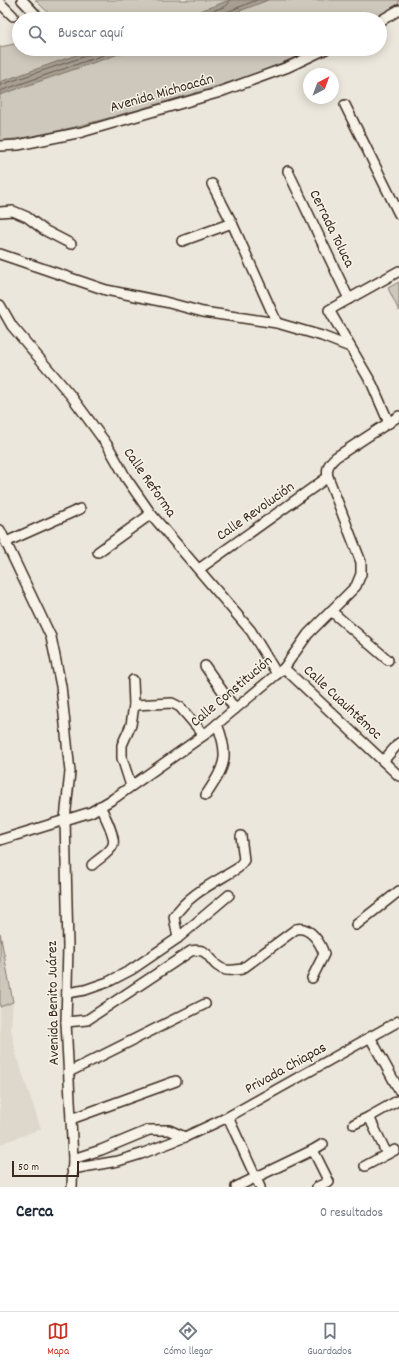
<!DOCTYPE html>
<html lang="es">
<head>
<meta charset="utf-8">
<style>
  :root { --surface:#fff; --page:#f6f6f7; --text:#1f2937; --muted:#747a83; --line:#e0e1e3; --accent:#c8321e }
  body { margin:0; font-family:Dekko,sans-serif; background:var(--page); color:var(--text) }
  .compass { position:absolute; left:303px; top:68px; width:36px; height:36px; border-radius:50%; background:var(--surface); box-shadow:0 2px 10px #0003; rotate:41deg }
  .scale { position:absolute; left:12px; bottom:10px; width:67px; box-sizing:border-box; padding-left:4px; border:2px solid #3b2a1e; border-top:0; font-size:11px; line-height:14px; white-space:nowrap; color:#3b2a1e; -webkit-text-stroke:3px #f7f3e8; paint-order:stroke }
  .list { margin:0; padding:0; list-style:none }
  h2 { display:flex; justify-content:space-between; align-items:center; height:52px; margin:0; padding:0 16px; font-size:17px }
  h2 small { font-size:13px; font-weight:400; color:var(--muted) }
  .icon { flex:none; width:22px; height:22px; fill:none; stroke:currentColor; stroke-width:2; stroke-linecap:round; stroke-linejoin:round }
  .map { position:relative; flex:none; width:399px; height:1187px; overflow:hidden }
  .search { position:absolute; background:var(--surface); box-shadow:0 2px 10px #0003; left:12px; right:12px; top:12px; height:44px; display:flex; align-items:center; gap:10px; box-sizing:border-box; padding:0 14px; border-radius:22px; color:var(--muted); font-size:15px }
  .sheet { height:124px; background:var(--surface) }
  nav { display:flex; justify-content:space-around; align-items:center; box-sizing:border-box; height:56px; border-top:1px solid var(--line); background:var(--surface); font-size:11px; color:var(--muted) }
  nav a { display:grid; justify-items:center; gap:2px }
  nav .on { color:var(--accent) }
  .map>svg:first-child { display:block }
  .built { fill:#ddd7cc }
  .green { fill:#cec8bc; stroke:#84796d }
  .water { fill:#a89f93; stroke:#7c7064 }
  .lines { fill:none; stroke-linecap:round; stroke-linejoin:round }
  .shore { stroke:#67594d; stroke-width:1 }
  .minor-casing { stroke:#3b2a1e; stroke-width:12 }
  .minor { stroke:#f7f3e8; stroke-width:9 }
  .labels { text-anchor:middle; dominant-baseline:central; stroke-width:3; stroke-linejoin:round; paint-order:stroke }
  .street-label { font-size:15px; fill:#3b2a1e; stroke:#f7f3e8 }
</style>
</head>
<body>
<div class="map">
<svg width="399" height="1187" viewBox="0 0 399 1187">
  <rect width="100%" height="100%" fill="#ece7dc"/>
  <filter id="ink" filterUnits="userSpaceOnUse"><feTurbulence type="fractalNoise" baseFrequency=".025" numOctaves="2"/><feDisplacementMap in="SourceGraphic" scale="8" xChannelSelector="R" yChannelSelector="G"/><feConvolveMatrix kernelMatrix="1 2 1 2 8 2 1 2 1" color-interpolation-filters="sRGB"/></filter>
  <g filter="url(#ink)">
    <polygon class="built" points="13,1002 11,1029 16,1054 41,1129 0,1144 0,1007"/>
    <g class="green">
      <polygon points="35,0 399,0 399,4 373,19 55,19"/>
      <path d="M19 43V49H313C260 75 203 91 147 107 99 121 50 135 0 141V47Z"/>
      <polygon points="399,282 399,311 388,288"/>
      <polygon points="0,933 13,1002 0,1007"/>
    </g>
    <g class="water">
      <polygon points="230,0 268,0 219,19 178,19"/>
      <polygon points="93,49 133,49 0,95 0,82"/>
    </g>
    <g class="lines">
      <g class="shore">
        <polyline points="190,19 226,6 229,3 229,0"/>
        <polyline points="219,19 222,14 257,0"/>
        <polyline points="0,85 89,55 92,52 92,49"/>
        <polyline points="0,91 121,49"/>
      </g>
      <g class="minor-casing">
        <g id="minor">
          <polyline points="22,0 40,19"/>
          <polyline points="0,3 13,16"/>
          <polyline points="380,21 399,10"/>
          <polyline points="345,105 399,214"/>
          <polyline points="0,146 18,145 82,132 217,93 288,67 326,49"/>
          <polyline points="288,171 349,299"/>
          <polyline points="212,184 232,223 277,323"/>
          <polyline points="0,212 13,211 27,217 44,230 71,244"/>
          <polyline points="182,241 232,223"/>
          <polyline points="0,254 106,290 165,302 203,312 277,323 322,336 350,347"/>
          <polyline points="0,305 12,326 72,397 108,446 126,478 151,514 251,631 277,674"/>
          <polyline points="389,423 372,384 329,310 399,271"/>
          <polyline points="0,530 51,637 61,686 70,772 65,819 68,947 66,1022 73,1159 72,1187"/>
          <polyline points="6,542 80,509"/>
          <polyline points="98,552 151,514"/>
          <polyline points="199,569 328,477"/>
          <polyline points="331,611 388,660"/>
          <polyline points="205,666 235,709"/>
          <polyline points="284,668 399,776"/>
          <polyline points="134,705 172,703 180,707 204,735"/>
          <polyline points="383,761 399,743"/>
          <polyline points="131,786 122,758 122,745 131,725 134,705 133,680"/>
          <path d="M206 795C225 766 230 757 217 724"/>
          <path d="M0 840 91 812 113 799 204 735 284 668 308 634 356 586 361 574V562L328 477C326 468 329 463 336 457L399 416"/>
          <path d="M92 865C98 859 110 853 113 845 116 837 104 814 100 806"/>
          <polyline points="356,925 399,891"/>
          <path d="M178 938 174 917C188 894 216 882 238 868L244 860 241 836"/>
          <polyline points="67,993 85,990 108,982 131,970 178,938 229,895"/>
          <path d="M66 1022 87 1020 191 951C212 946 208 966 226 970 231 971 236 970 242 969L296 929C310 926 320 942 324 954L312 978"/>
          <polyline points="370,1037 399,1090"/>
          <polyline points="69,1072 205,1004"/>
          <polyline points="228,1117 260,1187"/>
          <polyline points="369,1117 387,1154"/>
          <polyline points="71,1119 176,1081"/>
          <polyline points="354,1124 369,1117 399,1100"/>
          <polyline points="313,1150 329,1182 317,1187"/>
          <polyline points="73,1159 101,1150 149,1130 169,1130 185,1137"/>
          <polyline points="365,1166 395,1150"/>
          <polyline points="72,1169 118,1161 141,1154 185,1137 228,1117 399,1021"/>
          <polyline points="236,1187 313,1150 323,1144"/>
        </g>
      </g>
      <use href="#minor" class="minor"/>
    </g>
  </g>
  <g class="labels">
    <g class="street-label">
      <text transform="translate(162 94) rotate(-16)">Avenida Michoacán</text>
      <text transform="translate(331 229) rotate(64)">Cerrada Toluca</text>
      <text transform="translate(149 483) rotate(55)">Calle Reforma</text>
      <text transform="translate(256 512) rotate(-35)">Calle Revolución</text>
      <text transform="translate(232 692) rotate(-40)">Calle Constitución</text>
      <text transform="translate(342 703) rotate(43)">Calle Cuauhtémoc</text>
      <text transform="translate(54 1003) rotate(-91)">Avenida Benito Juárez</text>
      <text transform="translate(286 1069) rotate(-29)">Privada Chiapas</text>
    </g>
  </g>
</svg>
<svg class="compass" viewBox="-18 -18 36 36"><path d="M0-13l5 13h-10z" fill="#e53935"/><path d="M0 13l5-13h-10z" fill="#747a83"/></svg>
<div class="scale">50 m</div>
<div class="search"><svg class="icon" aria-label="search" viewBox="0 0 24 24"><circle cx="10" cy="10" r="6"/><path d="M15 15l6 6"/></svg>Buscar aquí</div>
</div>
<section class="sheet">
<h2>Cerca<small>0 resultados</small></h2>
<ul class="list">
</ul>
</section>
<nav>
<a class="on"><svg class="icon" aria-label="map" viewBox="0 0 24 24"><path d="M3 6l6-2 6 2 6-2v14l-6 2-6-2-6 2zM9 4v14M15 6v14"/></svg>Mapa</a>
<a><svg class="icon" aria-label="directions" viewBox="0 0 24 24"><path d="M12 3l9 9-9 9-9-9zM9 14v-3h6M13 9l2 2-2 2"/></svg>Cómo llegar</a>
<a><svg class="icon" aria-label="saved" viewBox="0 0 24 24"><path d="M7 4h10v16l-5-4-5 4z"/></svg>Guardados</a>
</nav>
</body>
</html>
